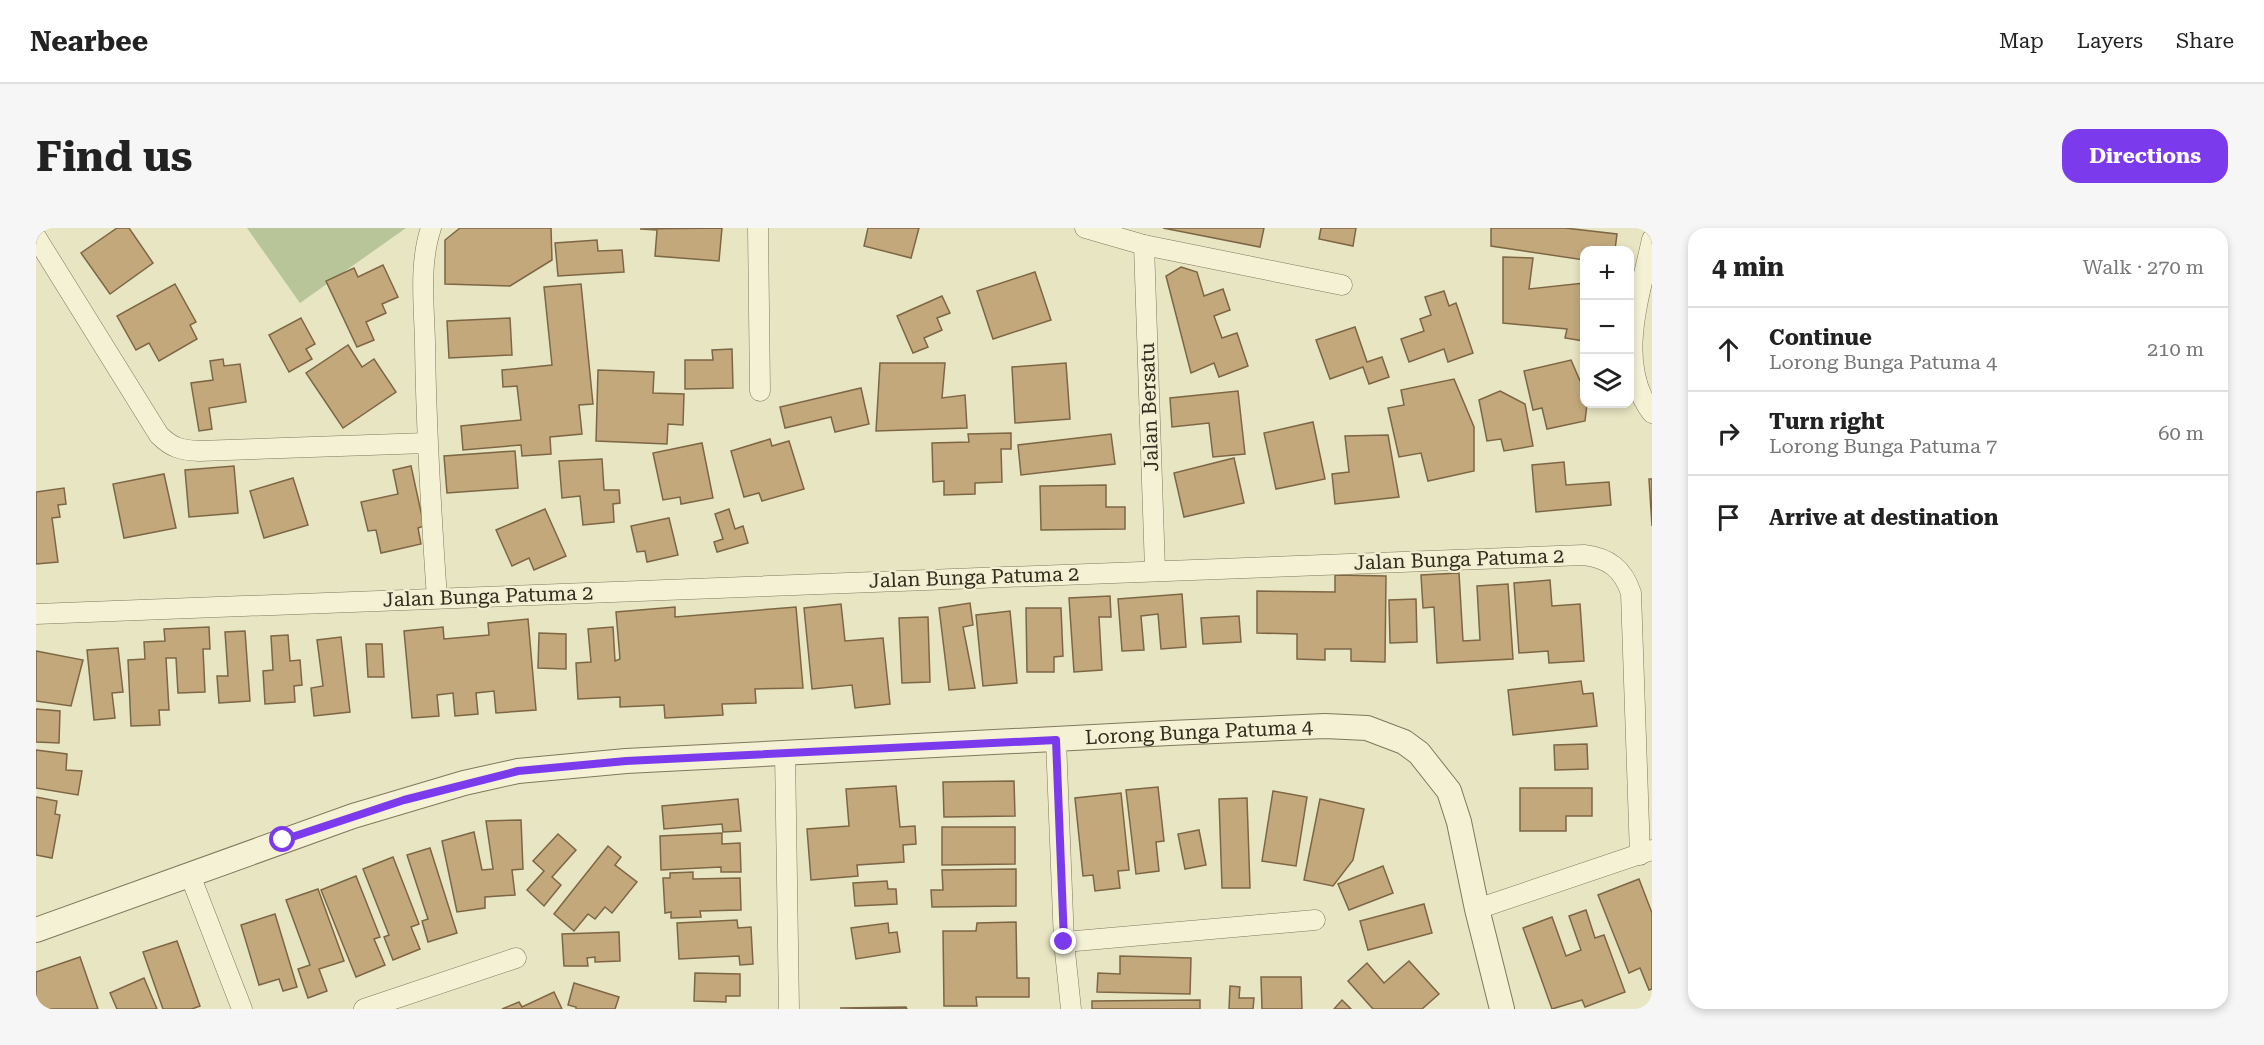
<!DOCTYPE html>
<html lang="en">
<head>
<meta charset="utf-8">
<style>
  :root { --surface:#fff; --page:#f6f6f6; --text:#222; --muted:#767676; --line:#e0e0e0; --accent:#7c3aed }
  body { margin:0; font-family:"Roboto Serif",serif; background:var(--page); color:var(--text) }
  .controls { position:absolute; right:18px; top:18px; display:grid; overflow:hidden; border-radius:12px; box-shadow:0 3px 9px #0003 }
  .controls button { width:54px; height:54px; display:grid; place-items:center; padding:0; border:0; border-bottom:2px solid var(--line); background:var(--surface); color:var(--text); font:30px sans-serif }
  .stop { position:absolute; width:18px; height:18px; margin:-14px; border:4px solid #7c3aed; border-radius:50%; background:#fff }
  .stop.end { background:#7c3aed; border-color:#fff; box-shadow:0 2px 6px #0008 }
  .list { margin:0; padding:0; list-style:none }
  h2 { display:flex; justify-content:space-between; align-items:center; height:78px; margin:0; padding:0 24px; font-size:26px }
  h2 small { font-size:20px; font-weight:400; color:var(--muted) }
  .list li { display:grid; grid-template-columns:39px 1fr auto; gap:18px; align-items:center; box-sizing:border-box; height:84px; padding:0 24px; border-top:2px solid var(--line) }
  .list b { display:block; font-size:22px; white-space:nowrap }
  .list p { margin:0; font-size:20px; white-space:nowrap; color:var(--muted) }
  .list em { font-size:20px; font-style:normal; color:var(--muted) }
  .icon { flex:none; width:33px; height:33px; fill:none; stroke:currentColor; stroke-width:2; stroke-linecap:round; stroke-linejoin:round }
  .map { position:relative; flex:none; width:1616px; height:781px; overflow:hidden; border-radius:18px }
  header { display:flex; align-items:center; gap:36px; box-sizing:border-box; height:84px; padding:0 30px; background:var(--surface); border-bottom:2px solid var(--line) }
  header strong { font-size:28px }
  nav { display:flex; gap:33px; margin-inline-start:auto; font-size:21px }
  .intro { display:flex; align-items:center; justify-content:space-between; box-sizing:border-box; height:144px; padding:0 36px }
  h1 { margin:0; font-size:42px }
  .button { padding:15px 27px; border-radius:18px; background:var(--accent); color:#fff; font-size:21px; font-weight:700 }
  main { display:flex; gap:36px; padding:0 36px }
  aside { flex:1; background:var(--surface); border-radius:18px; box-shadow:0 3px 9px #0003 }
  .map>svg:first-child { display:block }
  .green { fill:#b7c598 }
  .building { fill:#c3a87c; stroke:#7d6644; stroke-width:1.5 }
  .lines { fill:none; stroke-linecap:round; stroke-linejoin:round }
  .minor-casing { stroke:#80775c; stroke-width:21 }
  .tertiary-casing { stroke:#80775c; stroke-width:26 }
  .minor { stroke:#f4f1d5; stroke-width:20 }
  .tertiary { stroke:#f4f1d5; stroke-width:24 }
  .route { stroke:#7c3aed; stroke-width:8 }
  .labels { text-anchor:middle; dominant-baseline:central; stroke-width:4.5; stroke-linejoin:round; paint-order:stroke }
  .street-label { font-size:20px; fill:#322c1e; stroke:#f1eed1 }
</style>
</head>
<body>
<header>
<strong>Nearbee</strong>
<nav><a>Map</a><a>Layers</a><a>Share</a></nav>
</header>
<div class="intro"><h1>Find us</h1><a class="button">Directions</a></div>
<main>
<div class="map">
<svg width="1616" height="781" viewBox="0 0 1616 781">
  <rect width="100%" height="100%" fill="#e8e5c3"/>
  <polygon class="green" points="211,0 370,0 264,75"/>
  <g class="building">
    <polygon points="81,0 93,0 117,35 74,66 45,25"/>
    <polygon points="424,0 515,0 516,32 474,58 409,56 409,12"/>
    <polygon points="686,0 683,33 619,28 621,2 604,1"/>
    <polygon points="832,0 883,0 875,30 828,18"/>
    <polygon points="1127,0 1228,0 1224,19"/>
    <polygon points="1285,0 1320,0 1317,18 1283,11"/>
    <polygon points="1455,0 1529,0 1581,6 1579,22 1548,22 1548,32 1455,18"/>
    <polygon points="561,12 562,23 586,22 588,44 522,48 519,15"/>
    <polygon points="1467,29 1497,30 1493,61 1548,55 1548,113 1529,110 1531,101 1467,95"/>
    <polygon points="347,37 362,69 346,76 350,85 330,94 338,112 321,119 290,53 318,40 322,49"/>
    <polygon points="1145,39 1161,44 1168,68 1187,61 1194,82 1178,88 1186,110 1201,105 1212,138 1183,149 1178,135 1155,145 1130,48"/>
    <polygon points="999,44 1015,92 957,111 941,63"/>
    <polygon points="139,56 160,94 154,97 161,111 123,133 113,115 100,122 81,88"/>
    <polygon points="545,56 557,176 543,177 546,206 514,209 515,226 486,228 485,217 427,222 425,198 485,192 481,158 467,159 466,142 516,137 508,59"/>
    <polygon points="1408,63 1413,78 1420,75 1437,125 1412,134 1408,121 1373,134 1365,111 1388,103 1384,91 1395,87 1389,69"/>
    <polygon points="906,68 914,85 901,90 906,102 888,110 892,119 877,125 861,88"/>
    <polygon points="265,90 279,116 270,121 276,131 253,144 233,107"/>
    <polygon points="474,90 476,127 413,130 411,93"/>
    <polygon points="1319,99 1331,134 1346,129 1353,149 1333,156 1327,139 1294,151 1280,112"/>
    <polygon points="312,117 326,139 338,131 360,164 307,200 270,145"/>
    <polygon points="696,121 697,160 649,161 649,132 677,132 676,122"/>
    <polygon points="187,131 188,138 204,136 210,174 173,180 176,201 163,203 155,155 177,152 174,133"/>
    <polygon points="1535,132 1548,162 1548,176 1551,176 1549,193 1511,201 1506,180 1497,182 1488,143"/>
    <polygon points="844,135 909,135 906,170 929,167 931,200 840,203"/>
    <polygon points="1030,135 1034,191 979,195 976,139"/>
    <polygon points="562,142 618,144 617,165 648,166 647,197 632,196 631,216 560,213"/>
    <polygon points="1418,151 1438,199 1438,243 1392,253 1385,225 1363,229 1352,180 1368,177 1365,162"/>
    <polygon points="825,160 833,196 799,204 795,189 749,200 744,179"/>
    <polygon points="1202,163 1209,226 1177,229 1173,195 1136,199 1134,170"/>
    <polygon points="1464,163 1489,176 1497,218 1468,223 1465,211 1451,213 1443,172"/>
    <polygon points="1277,194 1289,251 1240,261 1228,205"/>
    <polygon points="975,205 975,221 965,221 966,254 939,255 939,266 908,267 908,253 897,254 896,215 933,214 932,206"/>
    <polygon points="1075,206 1079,236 985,247 982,217"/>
    <polygon points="1352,207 1363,269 1299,276 1296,246 1313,244 1309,208"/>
    <polygon points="734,211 736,218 753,213 768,261 726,273 723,265 708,269 695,223"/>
    <polygon points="666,215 677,270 645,276 644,269 627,272 617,225"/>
    <polygon points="479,223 482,260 411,265 408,228"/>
    <polygon points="1198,230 1208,275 1148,289 1138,245"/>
    <polygon points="566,231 568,262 583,262 584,275 577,276 578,294 547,297 544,268 526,270 523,233"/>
    <polygon points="1528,234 1530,257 1573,254 1575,277 1500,284 1496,237"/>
    <polygon points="198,238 202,285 153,289 149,242"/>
    <polygon points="375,238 388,298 382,300 385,316 345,325 340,302 332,303 325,274 362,266 357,242"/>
    <polygon points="128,246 140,300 88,310 77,256"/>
    <polygon points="257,250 272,297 228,310 214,263"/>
    <polygon points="1613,251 1616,251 1616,298"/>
    <polygon points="1070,257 1070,279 1089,279 1089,301 1005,302 1004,258"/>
    <polygon points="28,260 30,276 22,277 24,289 16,290 22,334 0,336 0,264"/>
    <polygon points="509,281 530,328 498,342 493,330 476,338 460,302"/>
    <polygon points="693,281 699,301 707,298 712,315 681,324 678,314 687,311 679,286"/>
    <polygon points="633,290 642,327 611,334 609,323 601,324 595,298"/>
    <polygon points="1423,345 1427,413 1444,412 1441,358 1472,356 1477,431 1401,435 1398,379 1387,380 1385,347"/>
    <polygon points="1299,347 1350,348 1349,434 1315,433 1315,421 1289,421 1289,432 1261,431 1261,406 1221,405 1221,363 1299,364"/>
    <polygon points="1514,352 1516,378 1544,376 1548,433 1513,435 1512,423 1483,425 1478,355"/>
    <polygon points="1146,366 1150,419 1125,421 1122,386 1105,388 1108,422 1086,423 1082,371"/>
    <polygon points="1074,368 1075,389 1063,389 1066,442 1038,444 1033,370"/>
    <polygon points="1380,371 1381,414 1354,415 1353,372"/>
    <polygon points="934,375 937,397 927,399 939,460 913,462 903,380"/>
    <polygon points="805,376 809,413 847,410 854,476 819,480 816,457 776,461 768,380"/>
    <polygon points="639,379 639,389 760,379 767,460 719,461 720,475 686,476 687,487 629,490 628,477 584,479 584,469 542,471 540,435 555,434 552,401 577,399 579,433 584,431 580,384"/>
    <polygon points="990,380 1025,380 1027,428 1018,429 1018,444 991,444"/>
    <polygon points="974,383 981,455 947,458 940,387"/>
    <polygon points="1203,388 1205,414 1167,416 1165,390"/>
    <polygon points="892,389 894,454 866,455 863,390"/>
    <polygon points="492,391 500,482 460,485 458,463 440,465 442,486 419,488 417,465 401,467 403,488 376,490 368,403 407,399 408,411 453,407 452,395"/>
    <polygon points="173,399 174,421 167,421 169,464 142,465 140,430 130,430 133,482 123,482 124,497 95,498 92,432 109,431 108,414 129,413 128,401"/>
    <polygon points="209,403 214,473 183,475 181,448 192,448 189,404"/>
    <polygon points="503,405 530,406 530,441 502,440"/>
    <polygon points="252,407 254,433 264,432 266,457 258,458 259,474 229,476 227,443 237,442 235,408"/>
    <polygon points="305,409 314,484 278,488 275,460 287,458 281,412"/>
    <polygon points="330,416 346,416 348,449 332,449"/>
    <polygon points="82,420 87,464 76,465 79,490 58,492 51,422"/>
    <polygon points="0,423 47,432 35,478 0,473"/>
    <polygon points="1545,453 1547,466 1557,465 1561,498 1477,507 1472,462"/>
    <polygon points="0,481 24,483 23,515 0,514"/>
    <polygon points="1551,516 1552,541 1519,542 1518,517"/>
    <polygon points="0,522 31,526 30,542 46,543 42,567 0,560"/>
    <polygon points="978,553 979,588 908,589 907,554"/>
    <polygon points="860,558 864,599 879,598 880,616 867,617 868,634 821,637 822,648 775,652 771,601 813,598 810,561"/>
    <polygon points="1122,559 1128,613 1120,614 1123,643 1100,646 1090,562"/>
    <polygon points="1484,560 1556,560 1556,588 1530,588 1530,603 1484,603"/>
    <polygon points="1237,563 1271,569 1260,638 1226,633"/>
    <polygon points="1085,565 1093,642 1082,643 1084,660 1059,663 1057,647 1047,648 1039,570"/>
    <polygon points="0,569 21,573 19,586 24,587 16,630 0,627"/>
    <polygon points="1211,570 1214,660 1186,660 1183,571"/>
    <polygon points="702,571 705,603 687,604 686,596 628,601 626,578"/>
    <polygon points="1284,571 1328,581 1317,632 1297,658 1268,652"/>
    <polygon points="485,592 487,641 476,642 479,667 449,669 449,680 421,684 406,613 438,604 446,642 457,641 450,593"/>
    <polygon points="906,599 979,599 979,636 906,637"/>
    <polygon points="1163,602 1170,637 1149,641 1142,606"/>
    <polygon points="686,605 686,616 704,615 705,644 685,644 685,639 625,642 624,608"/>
    <polygon points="522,606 540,622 516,649 525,657 508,678 491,662 508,643 497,633"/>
    <polygon points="572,618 585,629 579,637 601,654 576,685 569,679 559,691 552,686 538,703 518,686"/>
    <polygon points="394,620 421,705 392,714 386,693 392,691 371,627"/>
    <polygon points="357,629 383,696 375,699 384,721 357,732 348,709 353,707 327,641"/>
    <polygon points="1347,638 1357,665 1313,682 1302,656"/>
    <polygon points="980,641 980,678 896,679 895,662 907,662 906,642"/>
    <polygon points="657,644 657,651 704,650 705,682 664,683 665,689 635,690 635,684 629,685 627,650 634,650 634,645"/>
    <polygon points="320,648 344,709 338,711 349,737 320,749 285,662"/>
    <polygon points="1603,651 1616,685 1616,761 1613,762 1604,740 1593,745 1562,667"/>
    <polygon points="851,653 852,661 860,661 861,676 819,678 817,655"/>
    <polygon points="282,661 308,733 283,741 291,763 272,770 262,741 274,737 250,672"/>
    <polygon points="1388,676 1396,705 1332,722 1324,693"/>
    <polygon points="1550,682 1559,710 1568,707 1589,764 1549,779 1546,772 1516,781 1487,700 1516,689 1530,728 1545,722 1533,688"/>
    <polygon points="239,686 261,759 247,763 243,751 223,757 205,697"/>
    <polygon points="701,692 702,700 715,699 717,736 704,737 703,728 643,731 641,695"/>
    <polygon points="980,694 981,750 993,750 993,769 940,769 941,778 908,778 907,703 940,703 941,695"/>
    <polygon points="852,695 853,705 861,704 864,724 820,731 815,700"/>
    <polygon points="583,704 584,733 559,734 559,729 551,730 552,738 528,738 526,706"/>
    <polygon points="141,713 164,778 156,781 127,781 107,724"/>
    <polygon points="1084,728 1155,730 1154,766 1061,764 1062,745 1084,746"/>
    <polygon points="44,729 62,781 0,781 0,744"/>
    <polygon points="1373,733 1403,766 1386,781 1337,781 1312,753 1331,735 1348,755"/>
    <polygon points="659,745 704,746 704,768 690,768 690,774 658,773"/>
    <polygon points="1225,749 1265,749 1266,781 1226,781"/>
    <polygon points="108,750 121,781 81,781 74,765"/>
    <polygon points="538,755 583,769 579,781 540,781 540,779 532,777"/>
    <polygon points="1194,758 1204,759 1203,770 1218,770 1217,781 1193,781"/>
    <polygon points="518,764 526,781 466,781 483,774 486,779"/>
    <polygon points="1164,772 1164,781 1056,781 1056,773"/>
    <polygon points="1306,772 1315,781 1298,781"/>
    <polygon points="870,779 871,781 804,780"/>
  </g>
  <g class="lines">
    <g class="minor-casing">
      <g id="minor">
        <path d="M395 0C383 35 388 77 389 114 390 199 395 284 401 370"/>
        <polyline points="722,0 724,163"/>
        <polyline points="1049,0 1108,17 1306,57"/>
        <path d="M0 9 123 207C136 220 145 222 163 223L391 215"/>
        <path d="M1616 11C1605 65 1578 135 1616 185"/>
        <polyline points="1108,17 1119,342"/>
        <path d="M0 386 1548 327C1573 330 1587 341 1595 365L1604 627"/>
        <polyline points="1020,512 1028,714 1035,781"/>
        <polyline points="749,524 753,781"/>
        <polyline points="154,647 206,781"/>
        <polyline points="1441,681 1616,622"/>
        <polyline points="1028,714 1279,692"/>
        <polyline points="328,781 480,730"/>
      </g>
    </g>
    <g class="tertiary-casing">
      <g id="tertiary">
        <path id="s1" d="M0 702 317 588 428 555 482 543 590 533 1134 505 1289 498 1331 500 1368 514 1383 525 1413 563 1423 594 1441 681 1466 781"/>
      </g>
    </g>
    <use href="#minor" class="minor"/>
    <use href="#tertiary" class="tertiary"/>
  </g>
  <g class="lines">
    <polyline class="route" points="247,612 368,572 482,543 590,533 1020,512 1028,714"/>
  </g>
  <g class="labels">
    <g class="street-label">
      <text transform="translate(1113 179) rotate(-92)">Jalan Bersatu</text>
      <text transform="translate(1423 331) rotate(-2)">Jalan Bunga Patuma 2</text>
      <text transform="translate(938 349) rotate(-2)">Jalan Bunga Patuma 2</text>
      <text transform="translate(452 368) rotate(-2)">Jalan Bunga Patuma 2</text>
      <text stroke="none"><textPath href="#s1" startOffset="1190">Lorong Bunga Patuma 4</textPath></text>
    </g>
  </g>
</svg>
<div class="controls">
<button>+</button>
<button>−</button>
<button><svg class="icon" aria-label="layers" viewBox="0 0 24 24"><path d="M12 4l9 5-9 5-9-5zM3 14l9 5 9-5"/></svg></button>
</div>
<div class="stop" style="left:247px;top:612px"></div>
<div class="stop end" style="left:1028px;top:714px"></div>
</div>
<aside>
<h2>4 min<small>Walk · 270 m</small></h2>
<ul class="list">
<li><svg class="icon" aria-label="ahead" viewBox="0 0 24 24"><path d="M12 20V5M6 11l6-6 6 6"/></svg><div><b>Continue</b><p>Lorong Bunga Patuma 4</p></div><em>210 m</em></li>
<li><svg class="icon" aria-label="right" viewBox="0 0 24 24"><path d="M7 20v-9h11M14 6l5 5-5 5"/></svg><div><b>Turn right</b><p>Lorong Bunga Patuma 7</p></div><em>60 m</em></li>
<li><svg class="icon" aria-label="arrive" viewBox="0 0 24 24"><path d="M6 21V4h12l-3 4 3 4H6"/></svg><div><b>Arrive at destination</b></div></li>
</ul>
</aside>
</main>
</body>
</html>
